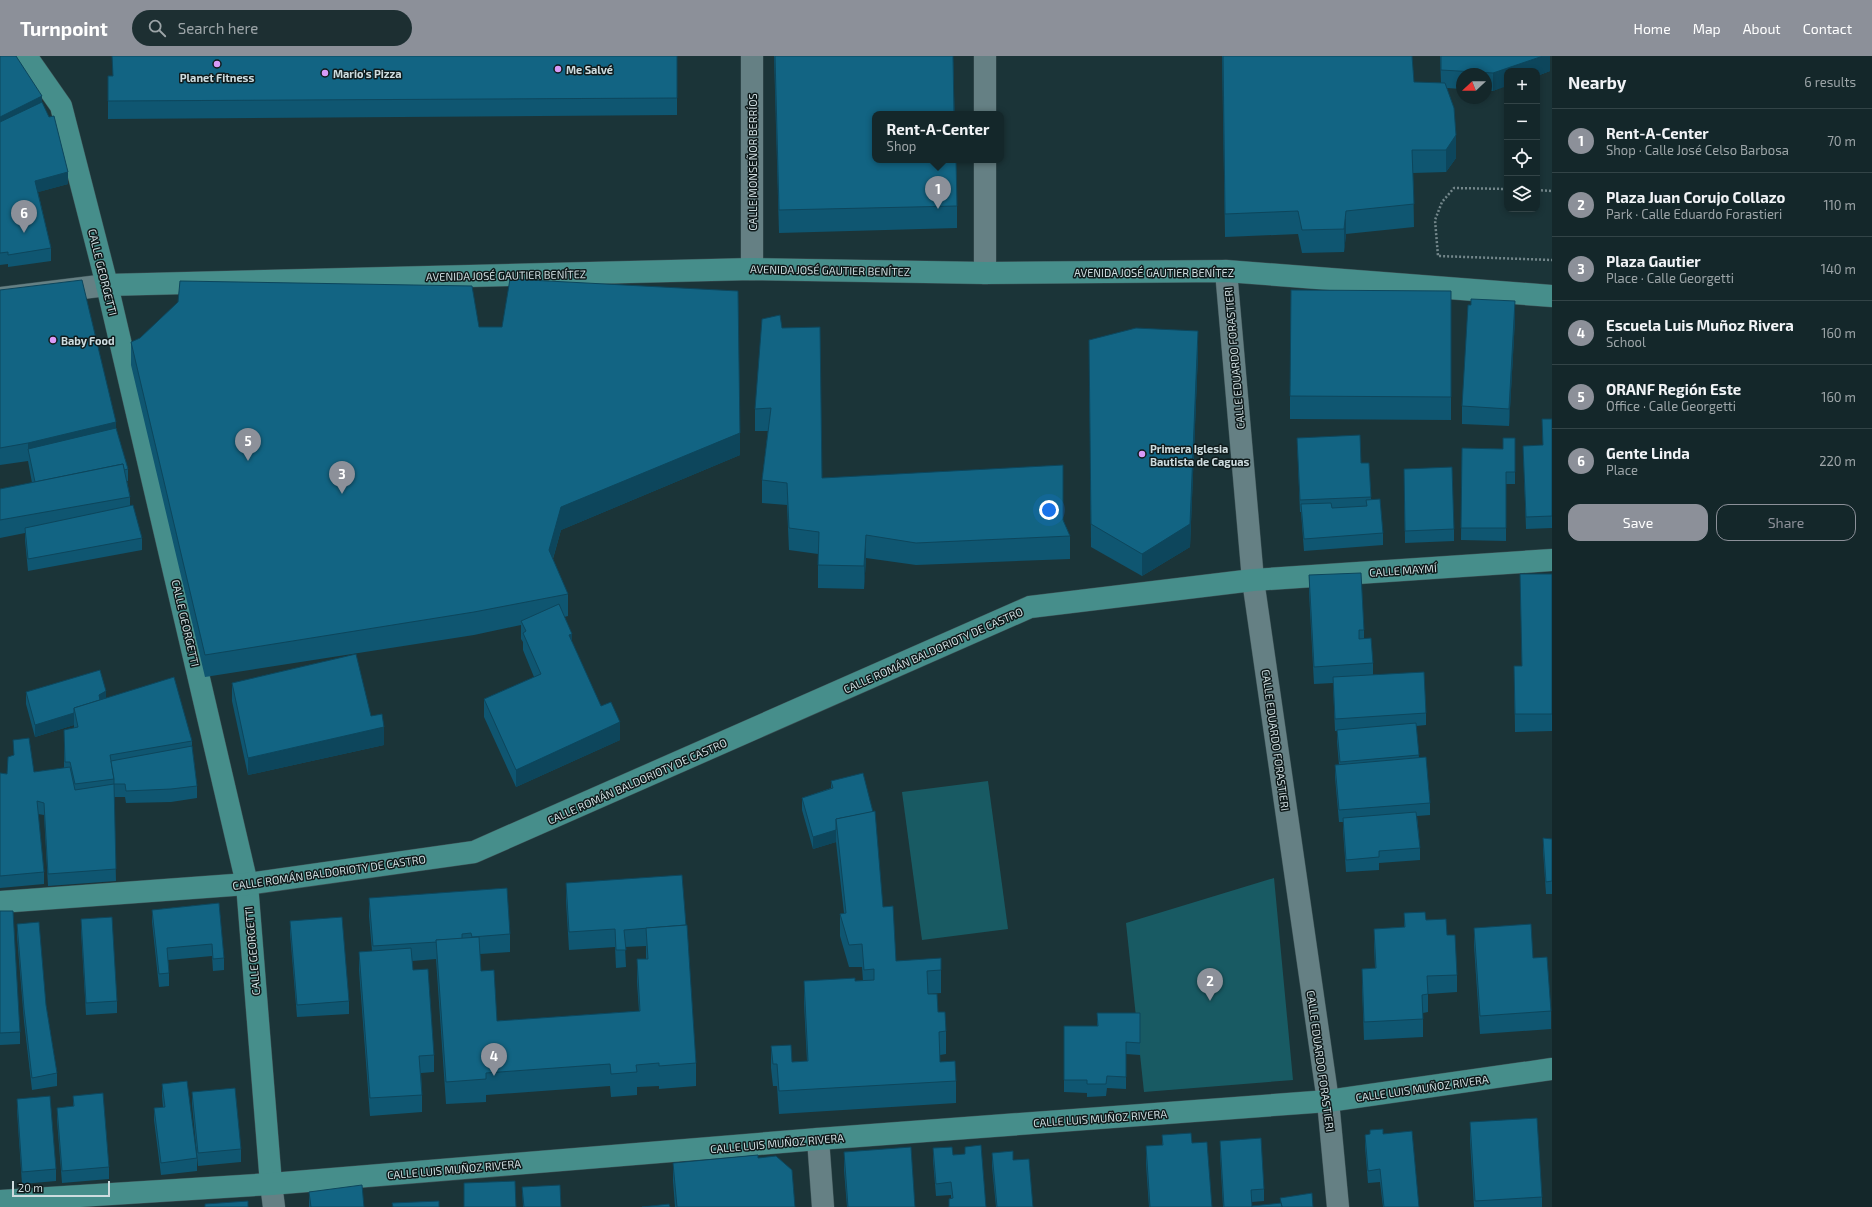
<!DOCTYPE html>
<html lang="en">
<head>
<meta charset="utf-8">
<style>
  :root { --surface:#14272a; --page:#1d2f32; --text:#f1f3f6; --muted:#9da5a8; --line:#334447; --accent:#8c9099 }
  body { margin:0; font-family:"Exo 2",sans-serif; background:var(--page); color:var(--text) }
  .controls { position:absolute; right:12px; top:12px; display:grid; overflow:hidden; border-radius:8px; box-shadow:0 2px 6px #0003 }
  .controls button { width:36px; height:36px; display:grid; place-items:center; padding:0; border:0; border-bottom:1px solid var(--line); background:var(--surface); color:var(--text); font:20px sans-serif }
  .compass { position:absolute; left:1456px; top:12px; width:36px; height:36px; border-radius:50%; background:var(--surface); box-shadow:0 2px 6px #0003; rotate:248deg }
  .scale { position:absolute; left:12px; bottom:10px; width:98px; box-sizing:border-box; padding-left:4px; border:2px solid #cedcdf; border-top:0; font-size:11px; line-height:14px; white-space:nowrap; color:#cedcdf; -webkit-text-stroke:3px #0f1a1b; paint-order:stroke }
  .you { position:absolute; left:1049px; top:454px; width:14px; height:14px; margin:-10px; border:3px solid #fff; border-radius:50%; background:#1a73e8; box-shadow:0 0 0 6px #1a73e833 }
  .badge { display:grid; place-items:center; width:26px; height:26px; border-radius:50%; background:var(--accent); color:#fff; font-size:13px; font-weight:700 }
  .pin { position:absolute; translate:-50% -33px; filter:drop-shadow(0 1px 2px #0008) }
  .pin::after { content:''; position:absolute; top:21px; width:14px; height:12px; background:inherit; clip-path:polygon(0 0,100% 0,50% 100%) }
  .popup { position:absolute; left:872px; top:55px; width:132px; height:52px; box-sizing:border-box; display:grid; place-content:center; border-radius:8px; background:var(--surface); filter:drop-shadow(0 1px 3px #0005); font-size:13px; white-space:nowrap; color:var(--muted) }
  .popup b { font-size:15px; color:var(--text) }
  .popup::after { content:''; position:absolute; left:50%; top:100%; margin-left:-8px; border:8px solid transparent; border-top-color:var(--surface) }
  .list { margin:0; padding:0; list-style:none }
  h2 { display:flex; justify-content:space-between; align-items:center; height:52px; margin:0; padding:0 16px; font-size:17px }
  h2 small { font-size:13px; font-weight:400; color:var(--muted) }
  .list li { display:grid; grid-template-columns:26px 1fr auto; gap:12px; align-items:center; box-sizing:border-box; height:64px; padding:0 16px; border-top:1px solid var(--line) }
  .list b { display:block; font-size:15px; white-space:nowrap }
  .list p { margin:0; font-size:13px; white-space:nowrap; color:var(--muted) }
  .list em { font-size:13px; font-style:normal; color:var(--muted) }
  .actions { display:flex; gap:8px; padding:12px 16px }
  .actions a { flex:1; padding:9px 0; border:1px solid var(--accent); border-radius:12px; text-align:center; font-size:14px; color:var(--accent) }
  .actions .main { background:var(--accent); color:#fff }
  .icon { flex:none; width:22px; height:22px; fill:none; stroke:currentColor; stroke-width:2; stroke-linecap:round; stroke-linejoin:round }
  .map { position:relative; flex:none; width:1552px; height:1151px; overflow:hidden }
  header { display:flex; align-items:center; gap:24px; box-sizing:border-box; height:56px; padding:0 20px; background:var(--accent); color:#fff }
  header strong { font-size:19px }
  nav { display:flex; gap:22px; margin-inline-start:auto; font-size:14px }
  .search { width:280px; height:36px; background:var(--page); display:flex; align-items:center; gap:10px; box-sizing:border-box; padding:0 14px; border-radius:22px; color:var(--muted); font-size:15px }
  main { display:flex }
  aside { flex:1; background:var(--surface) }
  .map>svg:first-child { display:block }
  .green { fill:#185a63 }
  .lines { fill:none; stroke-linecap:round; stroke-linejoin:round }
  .minor-casing { stroke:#3c5155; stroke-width:23 }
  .major-casing { stroke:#3c5155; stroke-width:23 }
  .path { stroke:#74878b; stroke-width:2.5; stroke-dasharray:2 2; stroke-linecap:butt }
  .minor { stroke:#658084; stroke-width:22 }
  .major { stroke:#468e8b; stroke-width:22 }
  .wall { fill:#0f5671 }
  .shaded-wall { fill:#0d465c }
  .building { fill:#126483; stroke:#0d465c }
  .poi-dot { fill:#d99af7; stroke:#0f1a1b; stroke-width:1.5 }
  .labels { text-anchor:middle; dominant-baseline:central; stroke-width:3; stroke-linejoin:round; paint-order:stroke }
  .poi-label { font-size:11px; font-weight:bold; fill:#cedcdf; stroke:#0f1a1b; text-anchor:start }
  .street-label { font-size:11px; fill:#cedcdf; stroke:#0f1a1b }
</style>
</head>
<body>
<header>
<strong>Turnpoint</strong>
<div class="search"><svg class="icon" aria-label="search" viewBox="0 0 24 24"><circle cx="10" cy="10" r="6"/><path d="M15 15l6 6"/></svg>Search here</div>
<nav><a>Home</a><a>Map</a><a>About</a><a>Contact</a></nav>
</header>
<main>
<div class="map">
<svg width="1552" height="1151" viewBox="0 0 1552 1151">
  <rect width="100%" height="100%" fill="#1b3438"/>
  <g class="green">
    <polygon points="988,725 1008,873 922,884 902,736"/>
    <polygon points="1274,822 1293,1024 1144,1036 1126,867"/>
  </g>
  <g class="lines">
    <g class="minor-casing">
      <g id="minor">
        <polyline points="752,0 752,213"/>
        <polyline points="985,58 985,0"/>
        <polyline points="1226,215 1253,524 1328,1045 1338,1151"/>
        <polyline points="985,217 985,104"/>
        <polyline points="0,242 107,229"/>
        <polyline points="818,1083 823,1151"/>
        <polyline points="271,1128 274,1151"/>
      </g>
    </g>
    <g class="major-casing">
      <g id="major">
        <polyline points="26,0 61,50 107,229 247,828 271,1128"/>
        <polyline points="107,229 752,213 985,217 1226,215 1552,240"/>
        <polyline points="0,846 247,828 474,796 1030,551 1253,524 1552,504"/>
        <polyline points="0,1145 271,1128 818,1083 1328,1045 1552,1013"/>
      </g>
    </g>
    <g class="path">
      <polyline points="1507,133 1454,132 1442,146 1435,164 1438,200 1552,204"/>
      <polyline points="1537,134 1552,135"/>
    </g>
    <use href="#minor" class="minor"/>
    <use href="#major" class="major"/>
  </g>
  <g class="wall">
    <polygon points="0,0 42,46 68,128 38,136 51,192 51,205 8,211 8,208 0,209"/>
    <polygon points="677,0 677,59 108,63 108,20"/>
    <polygon points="774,0 953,0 957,150 957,172 779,177"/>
    <polygon points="1222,0 1412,0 1414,26 1441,27 1440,0 1550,0 1550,15 1537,20 1537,15 1493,35 1486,35 1486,18 1462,18 1462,33 1447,32 1456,102 1446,116 1413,117 1414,171 1346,178 1344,196 1302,197 1298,178 1225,181"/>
    <polygon points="0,234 116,372 128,413 128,425 127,425 130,441 130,450 142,482 142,494 28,515 25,484 25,477 0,482 0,433 32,427 28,405 0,409"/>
    <polygon points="1451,235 1451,364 1290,363 1290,340"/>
    <polygon points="1515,263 1509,370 1462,368 1462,350"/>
    <polygon points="479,271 740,399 561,474 553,503 568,538 568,560 564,561 572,586 601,650 620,684 516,731 484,661 484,643 534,621 523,594 523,586 521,583 521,569 474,579 205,621 131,309 131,286"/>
    <polygon points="782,272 822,422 1063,464 1070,480 1070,503 916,509 866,502 864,533 818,532 818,498 789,494 787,449 762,447 762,424 768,375 755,375 755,353"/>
    <polygon points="1089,284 1198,297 1190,491 1142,520 1091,491"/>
    <polygon points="1542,363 1552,363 1552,472 1526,473 1523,390 1543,389"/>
    <polygon points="1297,382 1361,407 1369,407 1371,444 1383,477 1383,489 1304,495 1301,456 1300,456"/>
    <polygon points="1515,382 1515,428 1506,428 1506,485 1461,484 1462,392 1503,393"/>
    <polygon points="1404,413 1454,473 1454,485 1405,487"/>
    <polygon points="1520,518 1552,518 1552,675 1515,676 1514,610 1522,610"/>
    <polygon points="1309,519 1364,574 1364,582 1373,607 1373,619 1426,657 1426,669 1416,670 1419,702 1430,747 1430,759 1417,760 1420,792 1420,804 1379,807 1379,814 1346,816 1343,774 1343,766 1339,766 1335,721 1335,709 1339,709 1337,686 1337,675 1335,675 1333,627 1314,628 1309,536"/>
    <polygon points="232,627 371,660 384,689 248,719 232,645"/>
    <polygon points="26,636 106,642 192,685 192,690 197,730 197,742 171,746 126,747 125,741 114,741 116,825 48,830 44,759 38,758 44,816 44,828 0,832 0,717 7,718 34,716 64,712 64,674 74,672 74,669 35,681 26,648"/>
    <polygon points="831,725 883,851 896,905 941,914 941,937 928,938 938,956 946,975 946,998 940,999 940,1006 956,1025 956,1047 779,1058 777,1030 773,1030 771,1012 771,990 792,1006 807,1005 804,948 804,925 863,925 862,911 849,911 840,880 840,858 844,857 836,786 813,793 802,754 802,742 831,732"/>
    <polygon points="1543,782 1552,783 1552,838 1546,838 1543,794"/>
    <polygon points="566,827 686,869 696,1007 696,1030 659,1033 659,1030 637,1031 637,1039 611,1041 610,1030 486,1039 486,1046 446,1048 436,903 412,905 413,914 434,999 434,1016 421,1017 422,1039 422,1056 370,1060 359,914 359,896 372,895 369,860 369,842 510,878 510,896 480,898 481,915 497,965 639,955 637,926 637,903 646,903 646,890 625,891 626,911 616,912 615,891 569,894 566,845"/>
    <polygon points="219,847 224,902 224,914 213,915 212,900 168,904 169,917 169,930 159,931 152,866 152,854"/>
    <polygon points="0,855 20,976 20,988 0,989"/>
    <polygon points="1404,857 1426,864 1447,879 1457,919 1457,936 1428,938 1428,956 1423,957 1423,981 1364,984 1362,931 1362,913 1375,912 1374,890 1374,873 1404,871"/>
    <polygon points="81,863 117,945 117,957 86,959 81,875"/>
    <polygon points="290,865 349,945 349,958 297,961 290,877"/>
    <polygon points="17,868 46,949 57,1017 57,1030 32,1034 24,965 17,880"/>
    <polygon points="1474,872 1551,955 1551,973 1480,978 1474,890"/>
    <polygon points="1097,957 1140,957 1140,999 1126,998 1126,1033 1107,1032 1106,1040 1087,1041 1087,1037 1064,1036 1064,970 1097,970"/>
    <polygon points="162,1028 197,1102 197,1115 161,1119 154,1064 154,1052 163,1051 162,1040"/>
    <polygon points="192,1036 241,1093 241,1106 198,1110 192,1048"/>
    <polygon points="73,1040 109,1111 109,1123 62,1127 57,1064 57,1052 73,1050"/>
    <polygon points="17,1043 56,1113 56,1125 22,1128 17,1055"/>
    <polygon points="1470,1066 1542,1141 1542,1151 1474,1151 1470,1084"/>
    <polygon points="1370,1074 1383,1078 1419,1151 1383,1151 1380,1126 1368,1127 1365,1091 1365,1079 1370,1078"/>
    <polygon points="1162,1079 1192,1087 1212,1151 1149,1151 1146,1108 1146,1090 1162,1089"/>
    <polygon points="1220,1085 1264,1133 1264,1145 1252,1146 1252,1151 1223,1151 1220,1097"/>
    <polygon points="965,1091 986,1151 949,1151 949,1143 951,1142 951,1139 936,1140 933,1104 933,1092 953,1099 965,1098"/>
    <polygon points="844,1096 915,1151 847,1151 844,1114"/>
    <polygon points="992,1097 1013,1104 1033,1151 996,1151 992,1110"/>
    <polygon points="758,1102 795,1151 675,1151 673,1125 673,1107"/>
    <polygon points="522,1131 561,1151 523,1151"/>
    <polygon points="309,1136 364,1151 309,1151"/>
  </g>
  <g class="shaded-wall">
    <polygon points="1543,0 1550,0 1550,15 1537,20 1537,15 1507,15 1507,30 1493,35 1493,17"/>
    <polygon points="42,40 42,58 0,78 0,61"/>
    <polygon points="1456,79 1456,102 1446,116 1446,94"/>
    <polygon points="68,116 68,128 35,137 35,125"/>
    <polygon points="1346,155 1346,178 1344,196 1344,173"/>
    <polygon points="1515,245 1515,263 1509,370 1509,353"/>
    <polygon points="1198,275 1198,297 1190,491 1142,520 1142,498"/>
    <polygon points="116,366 116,384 28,393 28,405 28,387"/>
    <polygon points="740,377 740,399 561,474 549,516 549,494 561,451"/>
    <polygon points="866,479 866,502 864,533 864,510"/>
    <polygon points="572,578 572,596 569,579"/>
    <polygon points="106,635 106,647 101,661 99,639"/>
    <polygon points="74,657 74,669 35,681 35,669"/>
    <polygon points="620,666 620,684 516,731 516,714"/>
    <polygon points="384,671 384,689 248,719 248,702"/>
    <polygon points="836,774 836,786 813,793 813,781"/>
  </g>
  <g class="building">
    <polygon points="0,0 16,0 42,40 0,61"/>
    <polygon points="112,0 677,0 677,42 108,45 108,20 113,20"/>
    <polygon points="775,0 953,0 954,58 875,58 875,104 956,104 957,150 779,154"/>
    <polygon points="1223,0 1412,0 1414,26 1445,27 1454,52 1456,79 1446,94 1412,94 1414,148 1346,155 1344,173 1302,174 1298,155 1225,158"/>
    <polygon points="1441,0 1543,0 1493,17 1441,14"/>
    <polygon points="42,46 49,61 54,60 68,116 35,125 51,192 8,199 8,196 0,197 0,66"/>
    <polygon points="510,223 738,235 740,377 561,451 549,494 568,538 474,556 205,599 131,286 140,282 178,246 180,225 472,230 479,271 502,271"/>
    <polygon points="82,224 116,366 28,387 0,392 0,234"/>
    <polygon points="1291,234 1451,235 1451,341 1290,340"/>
    <polygon points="1471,243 1515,245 1509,353 1462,350 1468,249 1471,249"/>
    <polygon points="780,259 782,272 820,271 822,422 1063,409 1063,464 1070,480 916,487 866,479 864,510 818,509 819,476 789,472 787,427 762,424 771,352 755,353 762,263"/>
    <polygon points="1136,272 1198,275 1190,468 1142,498 1091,468 1089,284"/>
    <polygon points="1542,363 1552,363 1552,460 1526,461 1523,390 1543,389"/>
    <polygon points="116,372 128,413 124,414 123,408 35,426 28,393"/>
    <polygon points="1360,379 1361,407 1369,407 1371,441 1300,444 1297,382"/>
    <polygon points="1503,382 1515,382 1515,416 1506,416 1506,472 1461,472 1462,392 1503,393"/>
    <polygon points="123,408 130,441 0,464 0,433"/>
    <polygon points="1452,411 1454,473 1405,475 1404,413"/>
    <polygon points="1380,443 1383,477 1304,483 1301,448 1331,447 1332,452 1367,450 1366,444"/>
    <polygon points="133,449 142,482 28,503 25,472"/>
    <polygon points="1361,517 1364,574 1359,574 1359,583 1371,582 1373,607 1314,611 1309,519"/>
    <polygon points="1520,518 1552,518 1552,658 1515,658 1514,610 1522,610"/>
    <polygon points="559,548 572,578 569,579 601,650 611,646 620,666 516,714 484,643 541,618 523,577 526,575 521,565"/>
    <polygon points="356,598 371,660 382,658 384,671 248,702 232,627"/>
    <polygon points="100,614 106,635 99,639 100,644 74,652 74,657 35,669 26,636"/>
    <polygon points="1424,616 1426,657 1335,663 1333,621"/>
    <polygon points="174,621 192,685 110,699 114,723 75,728 70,706 65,706 64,674 78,671 74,652"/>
    <polygon points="1416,667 1419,699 1340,706 1337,674"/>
    <polygon points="29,682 34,716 70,711 75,734 114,728 116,813 48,818 44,747 37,745 44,816 0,820 0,717 7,718 8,701 14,699 13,684"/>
    <polygon points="192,690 197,730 171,733 126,735 125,728 114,728 114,723 111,705"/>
    <polygon points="1426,701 1430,747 1339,754 1335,709"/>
    <polygon points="863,717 873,756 836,763 836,774 813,781 802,742 833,732 831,725"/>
    <polygon points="875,755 883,851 893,850 896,905 941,902 941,914 927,915 928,938 937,938 938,956 945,956 946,975 939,976 940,1006 955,1005 956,1025 779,1035 777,1008 773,1008 771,990 791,989 792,1006 808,1005 804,925 855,922 855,925 874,924 874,913 864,914 862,888 849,889 840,858 846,857 836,763"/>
    <polygon points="1416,756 1420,792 1379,795 1379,801 1346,804 1343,762"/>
    <polygon points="1543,782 1552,783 1552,825 1546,826"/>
    <polygon points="682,819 686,869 624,874 626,894 616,894 615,873 569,876 566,827"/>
    <polygon points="507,832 510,878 472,881 471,877 462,878 462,883 436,884 437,886 373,890 369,842"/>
    <polygon points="219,847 224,902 213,903 212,888 167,892 169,917 159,918 152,854"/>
    <polygon points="0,855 13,855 20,976 0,977"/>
    <polygon points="1425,856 1426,864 1446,863 1447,879 1455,879 1457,919 1427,920 1428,938 1422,939 1423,963 1364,966 1362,913 1376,912 1374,873 1405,871 1404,857"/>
    <polygon points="112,861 117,945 86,947 81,863"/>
    <polygon points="342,861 349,945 297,949 290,865"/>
    <polygon points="39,866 46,949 57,1017 32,1022 24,953 17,868"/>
    <polygon points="1531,868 1533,902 1547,901 1551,955 1480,960 1474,872"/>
    <polygon points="687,869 696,1007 659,1010 659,1007 636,1009 637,1016 611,1018 610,1008 486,1017 486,1023 446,1026 436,884 479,881 481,915 494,914 497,965 640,955 637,903 648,903 646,872"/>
    <polygon points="411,892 413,914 428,913 434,999 419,1000 422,1039 370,1042 359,896"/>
    <polygon points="1097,957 1140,957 1140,987 1126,986 1126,1021 1107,1020 1106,1028 1087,1028 1087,1024 1064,1024 1064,970 1098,970"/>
    <polygon points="187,1025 197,1102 161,1107 154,1052 165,1051 162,1028"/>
    <polygon points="235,1032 241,1093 198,1097 192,1036"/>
    <polygon points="103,1037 109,1111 62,1115 57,1052 74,1050 73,1040"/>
    <polygon points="50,1040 56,1113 22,1116 17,1043"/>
    <polygon points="1537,1062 1542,1141 1475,1145 1470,1066"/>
    <polygon points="1383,1073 1383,1078 1412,1075 1419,1151 1384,1151 1380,1113 1368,1115 1365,1079 1370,1078 1370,1074"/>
    <polygon points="1191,1077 1192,1087 1207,1086 1212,1151 1150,1151 1146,1090 1163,1089 1162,1079"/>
    <polygon points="1261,1082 1264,1133 1251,1134 1252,1151 1224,1151 1220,1085"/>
    <polygon points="981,1089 986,1151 949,1151 949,1143 953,1142 951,1126 936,1128 933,1092 952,1091 953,1099 965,1098 965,1091"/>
    <polygon points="911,1091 915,1151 848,1151 844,1096"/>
    <polygon points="1013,1095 1013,1104 1029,1103 1033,1151 997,1151 992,1097"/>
    <polygon points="758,1099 758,1102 776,1100 792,1114 795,1151 677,1151 673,1107"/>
    <polygon points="515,1125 516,1151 464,1151 464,1127"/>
    <polygon points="362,1129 364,1151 311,1151 309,1136"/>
    <polygon points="560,1129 561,1151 524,1151 522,1131"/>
    <polygon points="1312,1137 1313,1151 1282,1151 1280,1142"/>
    <polygon points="248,1145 248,1151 205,1151 205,1148"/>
    <polygon points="439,1145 439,1151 393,1151 392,1147"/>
    <polygon points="1281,1147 1282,1151 1252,1151 1252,1150"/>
    <polygon points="669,1148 670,1151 642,1151"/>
  </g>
  <g class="poi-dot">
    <circle cx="217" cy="8" r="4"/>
    <circle cx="558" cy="13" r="4"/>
    <circle cx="325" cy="17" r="4"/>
    <circle cx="53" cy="284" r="4"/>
    <circle cx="1142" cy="398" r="4"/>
  </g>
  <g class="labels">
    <g class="poi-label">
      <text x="566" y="13">Me Salvé</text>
      <text x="333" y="17">Mario's Pizza</text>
      <text x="217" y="21" text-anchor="middle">Planet Fitness</text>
      <text x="61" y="284">Baby Food</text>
      <text x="1150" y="392">Primera Iglesia<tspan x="1150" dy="13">Bautista de Caguas</tspan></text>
    </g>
    <g class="street-label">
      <text transform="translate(752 106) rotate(-90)">CALLE MONSEÑOR BERRÍOS</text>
      <text transform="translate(830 214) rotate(1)">AVENIDA JOSÉ GAUTIER BENÍTEZ</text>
      <text transform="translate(103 216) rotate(76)">CALLE GEORGETTI</text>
      <text x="1154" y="216">AVENIDA JOSÉ GAUTIER BENÍTEZ</text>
      <text transform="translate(506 219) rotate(-1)">AVENIDA JOSÉ GAUTIER BENÍTEZ</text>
      <text transform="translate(1234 302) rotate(-95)">CALLE EDUARDO FORASTIERI</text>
      <text transform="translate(1403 514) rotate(-4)">CALLE MAYMÍ</text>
      <text transform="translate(186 567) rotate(77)">CALLE GEORGETTI</text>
      <text transform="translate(933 594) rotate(-24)">CALLE ROMÁN BALDORIOTY DE CASTRO</text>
      <text transform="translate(1276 684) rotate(82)">CALLE EDUARDO FORASTIERI</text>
      <text transform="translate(637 725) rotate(-24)">CALLE ROMÁN BALDORIOTY DE CASTRO</text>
      <text transform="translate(329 816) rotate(-8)">CALLE ROMÁN BALDORIOTY DE CASTRO</text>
      <text transform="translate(252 895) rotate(-95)">CALLE GEORGETTI</text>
      <text transform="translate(1321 1005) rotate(82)">CALLE EDUARDO FORASTIERI</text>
      <text transform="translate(1422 1032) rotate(-8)">CALLE LUIS MUÑOZ RIVERA</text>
      <text transform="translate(1100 1062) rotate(-4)">CALLE LUIS MUÑOZ RIVERA</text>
      <text transform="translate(777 1087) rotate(-5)">CALLE LUIS MUÑOZ RIVERA</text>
      <text transform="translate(454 1113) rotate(-5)">CALLE LUIS MUÑOZ RIVERA</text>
    </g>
  </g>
</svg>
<div class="controls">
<button>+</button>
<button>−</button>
<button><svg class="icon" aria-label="locate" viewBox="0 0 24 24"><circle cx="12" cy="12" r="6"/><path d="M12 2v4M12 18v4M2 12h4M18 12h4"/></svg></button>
<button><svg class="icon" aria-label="layers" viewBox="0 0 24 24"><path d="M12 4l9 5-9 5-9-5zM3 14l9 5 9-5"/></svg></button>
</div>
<svg class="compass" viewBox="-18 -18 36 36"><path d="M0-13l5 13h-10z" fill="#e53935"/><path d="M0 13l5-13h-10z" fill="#9da5a8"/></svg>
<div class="scale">20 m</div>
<div class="you"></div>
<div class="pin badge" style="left:938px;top:153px">1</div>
<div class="popup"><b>Rent-A-Center</b>Shop</div>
<div class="pin badge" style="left:1210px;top:945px">2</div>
<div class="pin badge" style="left:342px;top:438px">3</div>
<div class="pin badge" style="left:494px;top:1020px">4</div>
<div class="pin badge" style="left:248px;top:405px">5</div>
<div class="pin badge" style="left:24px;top:177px">6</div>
</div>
<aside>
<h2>Nearby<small>6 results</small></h2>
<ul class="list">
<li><span class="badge">1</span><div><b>Rent-A-Center</b><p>Shop · Calle José Celso Barbosa</p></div><em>70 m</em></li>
<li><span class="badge">2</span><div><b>Plaza Juan Corujo Collazo</b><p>Park · Calle Eduardo Forastieri</p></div><em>110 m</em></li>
<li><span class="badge">3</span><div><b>Plaza Gautier</b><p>Place · Calle Georgetti</p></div><em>140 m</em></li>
<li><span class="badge">4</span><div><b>Escuela Luis Muñoz Rivera</b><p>School</p></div><em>160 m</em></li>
<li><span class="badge">5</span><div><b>ORANF Región Este</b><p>Office · Calle Georgetti</p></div><em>160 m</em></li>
<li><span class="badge">6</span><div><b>Gente Linda</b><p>Place</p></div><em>220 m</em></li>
</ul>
<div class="actions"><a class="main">Save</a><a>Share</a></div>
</aside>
</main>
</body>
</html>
